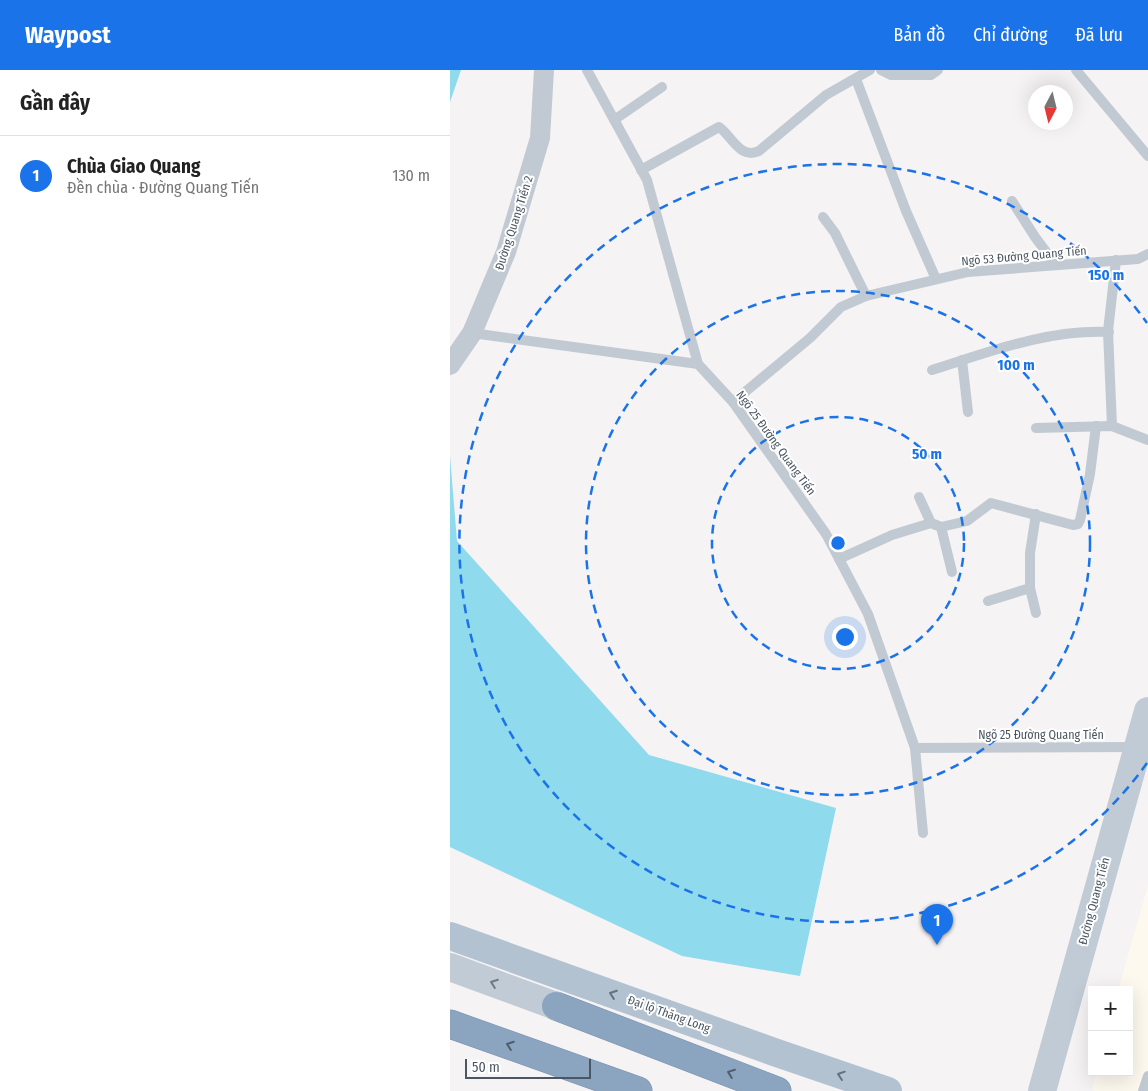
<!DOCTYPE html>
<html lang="vi">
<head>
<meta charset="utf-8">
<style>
  :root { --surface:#fff; --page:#f2f2f2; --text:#222; --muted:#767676; --line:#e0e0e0; --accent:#1a73e8 }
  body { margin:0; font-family:"Fira Sans Condensed",sans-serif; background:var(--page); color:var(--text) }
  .controls { position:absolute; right:15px; bottom:15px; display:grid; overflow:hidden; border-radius:0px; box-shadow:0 5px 20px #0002 }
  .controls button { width:45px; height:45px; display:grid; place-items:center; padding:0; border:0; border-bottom:1px solid var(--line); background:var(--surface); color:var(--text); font:25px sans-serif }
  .compass { position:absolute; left:578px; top:15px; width:45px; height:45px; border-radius:50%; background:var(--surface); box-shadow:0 5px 20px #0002; rotate:187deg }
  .scale { position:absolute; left:15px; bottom:12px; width:126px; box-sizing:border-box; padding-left:5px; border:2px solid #4a5661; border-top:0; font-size:14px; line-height:18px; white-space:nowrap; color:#4a5661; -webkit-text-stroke:4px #fff; paint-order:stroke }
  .you { position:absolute; left:394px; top:566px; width:18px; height:18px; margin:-12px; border:4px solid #fff; border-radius:50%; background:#1a73e8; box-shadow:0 0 0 8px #1a73e833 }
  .badge { display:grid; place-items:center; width:32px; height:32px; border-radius:50%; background:var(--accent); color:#fff; font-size:16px; font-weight:700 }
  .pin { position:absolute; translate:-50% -41px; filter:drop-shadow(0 1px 2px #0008) }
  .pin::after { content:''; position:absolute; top:26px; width:18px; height:15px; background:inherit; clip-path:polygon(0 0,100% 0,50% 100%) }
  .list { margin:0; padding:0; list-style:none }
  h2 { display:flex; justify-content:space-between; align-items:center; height:65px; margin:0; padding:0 20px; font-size:21px }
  h2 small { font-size:16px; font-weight:400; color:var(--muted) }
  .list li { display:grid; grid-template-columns:32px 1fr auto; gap:15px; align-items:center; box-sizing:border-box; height:80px; padding:0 20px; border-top:1px solid var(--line) }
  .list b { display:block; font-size:19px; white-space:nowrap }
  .list p { margin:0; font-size:16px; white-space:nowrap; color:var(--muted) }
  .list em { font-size:16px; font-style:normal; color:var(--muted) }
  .map { position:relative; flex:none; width:698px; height:1021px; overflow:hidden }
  header { display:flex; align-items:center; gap:30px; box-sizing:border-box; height:70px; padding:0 25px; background:var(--accent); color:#fff }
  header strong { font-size:24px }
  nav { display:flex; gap:28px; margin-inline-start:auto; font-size:18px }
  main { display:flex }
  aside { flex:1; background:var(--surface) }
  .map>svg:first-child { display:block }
  .commercial { fill:#fdf9ef }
  .water { fill:#90daee }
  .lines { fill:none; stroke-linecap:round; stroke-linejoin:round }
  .highway-casing { stroke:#7690ad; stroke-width:29 }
  .lane { stroke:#c1cad2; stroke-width:10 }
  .street { stroke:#c1cad2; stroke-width:20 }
  .secondary { stroke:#c1cbd6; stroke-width:28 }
  .primary { stroke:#b3c2d1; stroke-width:28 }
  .highway { stroke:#8ba5c1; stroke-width:28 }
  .oneway { stroke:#6e7984 }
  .oneway2 { stroke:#64717d }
  .oneway3 { stroke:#505e6b }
  .ring { fill:none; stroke:#1a73e8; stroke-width:2.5; stroke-dasharray:9 6 }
  .labels { text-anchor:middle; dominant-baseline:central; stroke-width:4; stroke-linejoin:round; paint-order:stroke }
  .street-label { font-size:12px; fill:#4a5661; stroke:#fff }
  .centre { fill:#1a73e8; stroke:#fff; stroke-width:2.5 }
  .ring-label { font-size:15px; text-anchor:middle; font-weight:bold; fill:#1a73e8; stroke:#fff; stroke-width:4; stroke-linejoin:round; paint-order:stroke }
</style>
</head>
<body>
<header>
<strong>Waypost</strong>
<nav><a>Bản đồ</a><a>Chỉ đường</a><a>Đã lưu</a></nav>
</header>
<main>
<aside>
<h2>Gần đây<small></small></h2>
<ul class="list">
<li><span class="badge">1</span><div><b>Chùa Giao Quang</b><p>Đền chùa · Đường Quang Tiến</p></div><em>130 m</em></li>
</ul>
</aside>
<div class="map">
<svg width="698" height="1021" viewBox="0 0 698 1021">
  <rect width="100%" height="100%" fill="#f5f3f3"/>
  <polygon class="commercial" points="698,815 698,1021 643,1021 642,1019 646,1002 679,1002 679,920 668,920"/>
  <g class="water">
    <polygon points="0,0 11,0 0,32"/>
    <polygon points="0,386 7,471 199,685 386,738 350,906 232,886 0,777"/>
  </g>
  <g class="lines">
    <g class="highway-casing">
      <g id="highway">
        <polyline points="106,936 327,1021"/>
        <polyline points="0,954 188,1021"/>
      </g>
    </g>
    <g class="lane">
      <polyline points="137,0 197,110 248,294 283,332 376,464 418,544 465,678 473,763"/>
      <polyline points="431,0 441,5 481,5 488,0"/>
      <polyline points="626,0 698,86"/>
      <polyline points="406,9 456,141 486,209"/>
      <polyline points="164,50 212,17"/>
      <path d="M191 100 269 57C282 66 290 90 309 81L376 25 420 0"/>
      <polyline points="562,131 585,167 606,195"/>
      <polyline points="373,147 385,163 416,226"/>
      <polyline points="22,263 248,294"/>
      <polyline points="512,290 518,342"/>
      <path d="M482 300C539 282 598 259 659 262"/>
      <polyline points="283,332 360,268 391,237 416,226 518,202 688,189 698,184"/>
      <polyline points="662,356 658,261 666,190"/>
      <polyline points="586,358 662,356 698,370"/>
      <polyline points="469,427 481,453"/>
      <polyline points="491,457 502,502"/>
      <polyline points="389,489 442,465 481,453 491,457 517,451 541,433 623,455 628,454 630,450 640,404 646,356"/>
      <polyline points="580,518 586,543"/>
      <polyline points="538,531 580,518 580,483 586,444"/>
      <polyline points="465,678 686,677"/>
      <polyline points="693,1021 698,1006"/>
    </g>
    <polyline class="street" points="0,295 22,263 56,182 90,68 94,0"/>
    <g class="secondary">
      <polyline points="0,897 106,936"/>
      <polyline points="592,1021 698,641"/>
    </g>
    <polyline class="primary" points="0,866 324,982 438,1021"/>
    <use href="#highway" class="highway"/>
  </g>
  <defs><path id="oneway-chevron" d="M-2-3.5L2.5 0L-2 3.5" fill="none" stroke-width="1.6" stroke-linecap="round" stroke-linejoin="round" transform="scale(1.25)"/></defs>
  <use class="oneway" href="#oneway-chevron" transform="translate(44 913) rotate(-160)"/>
  <g class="oneway2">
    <use href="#oneway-chevron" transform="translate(163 924) rotate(-160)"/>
    <use href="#oneway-chevron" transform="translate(391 1005) rotate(-161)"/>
  </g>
  <g class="oneway3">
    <use href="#oneway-chevron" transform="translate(60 975) rotate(-160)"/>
    <use href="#oneway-chevron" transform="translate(281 1003) rotate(-159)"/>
  </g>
  <g class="ring">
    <circle cx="388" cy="473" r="126"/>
    <circle cx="388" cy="473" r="252"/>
    <path d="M697 693A379 379 0 1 1 697 253"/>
  </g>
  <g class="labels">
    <g class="street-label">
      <text transform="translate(64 153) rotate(-72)">Đường Quang Tiến 2</text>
      <text transform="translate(574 186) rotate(-5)">Ngõ 53 Đường Quang Tiến</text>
      <text transform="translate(326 373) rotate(54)">Ngõ 25 Đường Quang Tiến</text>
      <text x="591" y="665">Ngõ 25 Đường Quang Tiến</text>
      <text transform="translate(644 831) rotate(-75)">Đường Quang Tiến</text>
      <text transform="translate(219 944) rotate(20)">Đại lộ Thăng Long</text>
    </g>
  </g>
  <circle cx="388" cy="473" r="8" class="centre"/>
  <g class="ring-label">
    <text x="656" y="210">150 m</text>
    <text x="566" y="300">100 m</text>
    <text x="477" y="389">50 m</text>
  </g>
</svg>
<div class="controls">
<button>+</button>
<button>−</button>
</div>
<svg class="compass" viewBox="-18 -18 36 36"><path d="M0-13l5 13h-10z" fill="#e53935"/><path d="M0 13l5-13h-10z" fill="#767676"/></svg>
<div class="scale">50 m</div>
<div class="you"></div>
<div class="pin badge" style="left:487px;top:875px">1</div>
</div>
</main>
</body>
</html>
